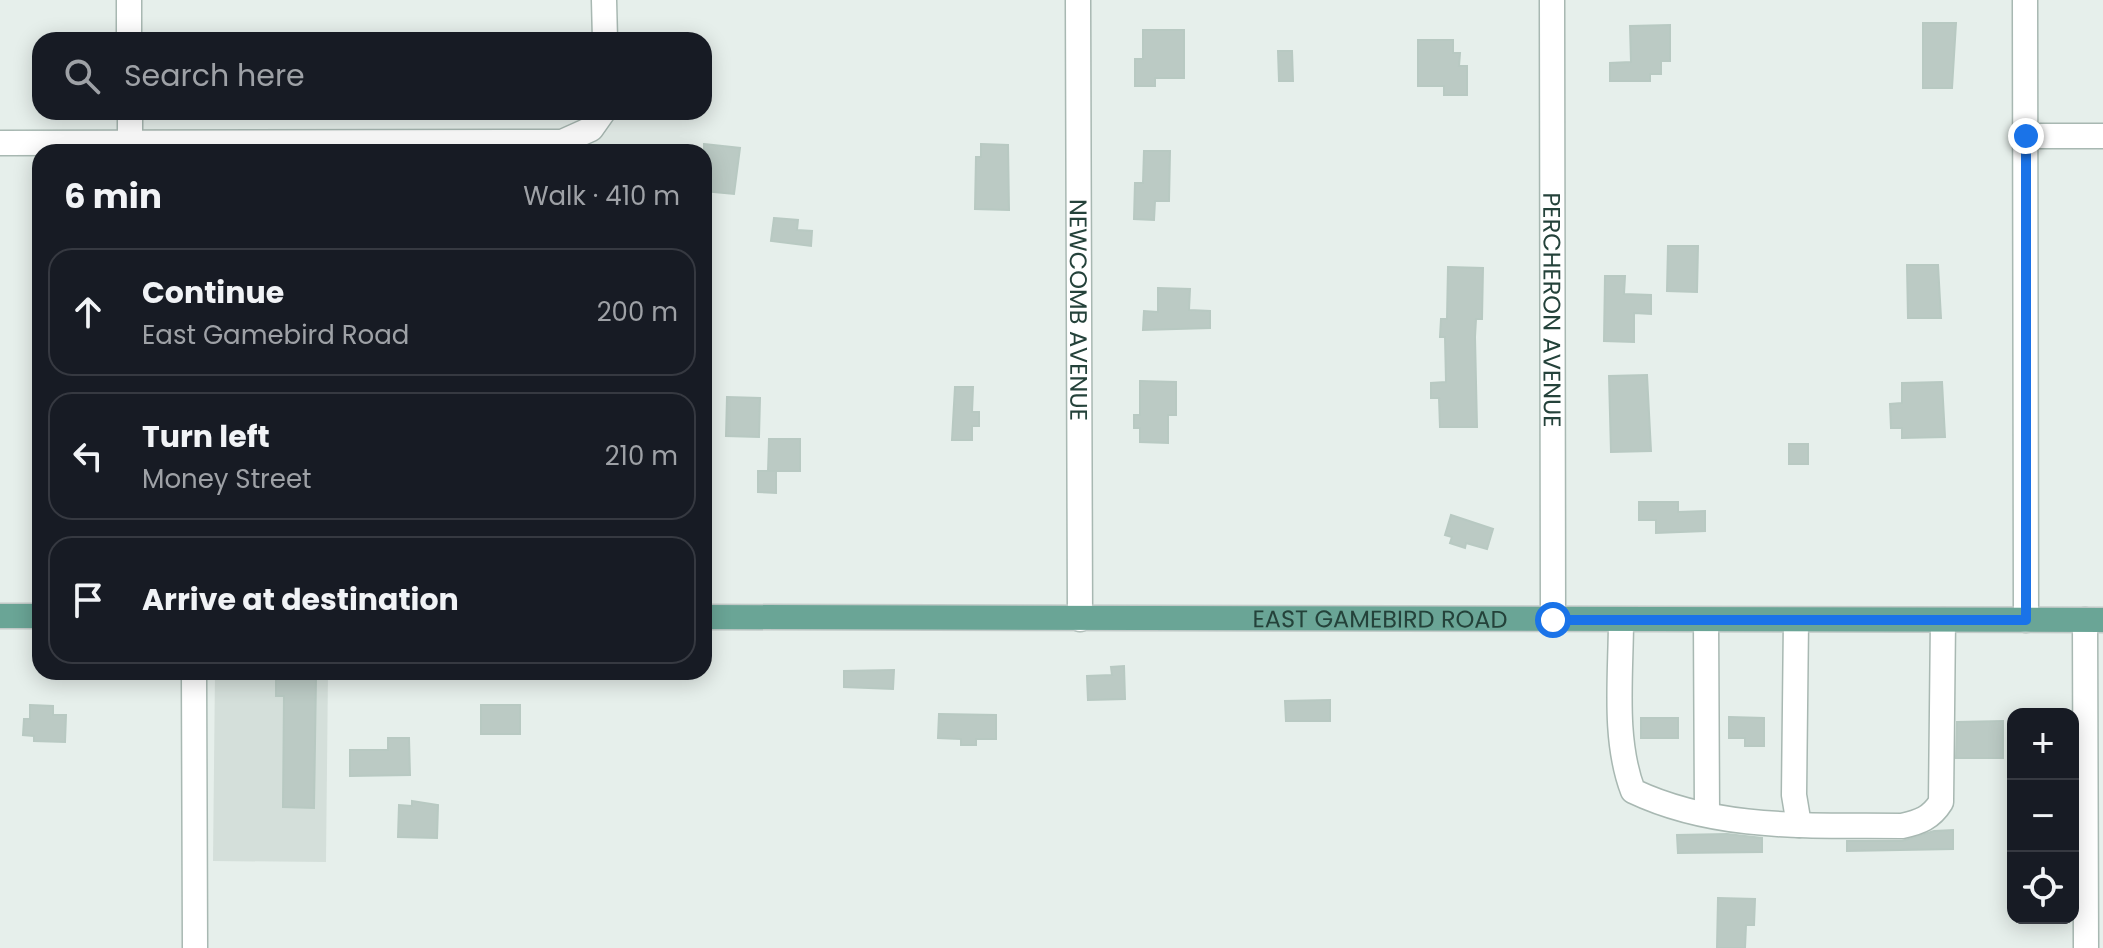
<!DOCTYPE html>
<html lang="en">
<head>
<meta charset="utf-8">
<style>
  :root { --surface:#171b24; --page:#20242c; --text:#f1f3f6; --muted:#9ea1a6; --line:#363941 }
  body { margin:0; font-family:Poppins,sans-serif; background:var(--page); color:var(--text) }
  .controls { position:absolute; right:24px; bottom:24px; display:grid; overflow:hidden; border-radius:16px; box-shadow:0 4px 20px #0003 }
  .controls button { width:72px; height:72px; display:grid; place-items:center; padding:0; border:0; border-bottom:2px solid var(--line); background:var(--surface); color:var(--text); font:40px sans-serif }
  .stop { position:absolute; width:24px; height:24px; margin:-18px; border:6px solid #1a73e8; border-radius:50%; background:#fff }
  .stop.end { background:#1a73e8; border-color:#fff; box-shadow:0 2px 8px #0008 }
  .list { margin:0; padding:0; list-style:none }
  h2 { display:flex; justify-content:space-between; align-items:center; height:104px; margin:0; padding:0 32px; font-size:34px }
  h2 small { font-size:26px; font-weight:400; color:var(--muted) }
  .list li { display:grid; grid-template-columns:52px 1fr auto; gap:24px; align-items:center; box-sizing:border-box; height:128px; margin:0 16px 16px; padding:0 16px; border:2px solid var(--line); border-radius:24px }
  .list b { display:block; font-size:30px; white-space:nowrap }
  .list p { margin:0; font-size:26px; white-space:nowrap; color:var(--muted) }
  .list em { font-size:26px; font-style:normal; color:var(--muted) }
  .icon { flex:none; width:44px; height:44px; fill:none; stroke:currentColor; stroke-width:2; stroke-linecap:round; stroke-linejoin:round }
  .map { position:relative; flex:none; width:2103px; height:948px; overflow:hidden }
  .search { position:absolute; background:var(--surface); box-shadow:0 4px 20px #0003; left:32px; top:32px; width:680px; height:88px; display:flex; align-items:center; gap:20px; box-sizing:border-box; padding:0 28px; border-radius:24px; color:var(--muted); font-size:30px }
  .panel { position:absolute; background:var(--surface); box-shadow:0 4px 20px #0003; left:32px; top:144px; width:680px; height:536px; border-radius:24px }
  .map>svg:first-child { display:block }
  .built { fill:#d4dfda }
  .building { fill:#bbcac4; stroke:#b8c9c2; stroke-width:2 }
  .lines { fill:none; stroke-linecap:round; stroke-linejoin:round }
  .minor-casing { stroke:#a8b8b2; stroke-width:27 }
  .major-casing { stroke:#c2cac8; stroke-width:27 }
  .minor { stroke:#fff; stroke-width:24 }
  .major { stroke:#6aa596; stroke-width:24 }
  .route { stroke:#1a73e8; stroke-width:10 }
  .labels { text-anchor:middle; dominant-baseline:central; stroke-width:7; stroke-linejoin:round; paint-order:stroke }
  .street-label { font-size:24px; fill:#24423a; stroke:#f7fbf9 }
</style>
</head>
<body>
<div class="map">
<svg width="2103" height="948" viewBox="0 0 2103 948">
  <rect width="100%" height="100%" fill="#e6efeb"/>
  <polygon class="built" points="215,672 328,672 326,862 213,861"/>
  <g class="building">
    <polygon points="1923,23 1956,23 1952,88 1923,88"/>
    <polygon points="1670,25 1670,61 1661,61 1661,74 1650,74 1650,81 1610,81 1610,63 1631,62 1630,26"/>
    <polygon points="1143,30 1184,30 1184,78 1155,78 1155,86 1135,86 1135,59 1143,59"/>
    <polygon points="1418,40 1453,40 1453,53 1460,53 1459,66 1467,66 1467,95 1444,95 1444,86 1418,86"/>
    <polygon points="1278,51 1292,51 1293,81 1279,81"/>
    <polygon points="704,144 740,148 734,194 704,191"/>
    <polygon points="981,144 1008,145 1009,210 975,209 976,157 981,157"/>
    <polygon points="1144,151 1170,151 1169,201 1155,201 1154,220 1134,219 1135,183 1143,183"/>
    <polygon points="774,218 798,220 797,230 812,231 811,246 771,241"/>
    <polygon points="1668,246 1698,246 1697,292 1667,291"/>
    <polygon points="1907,265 1938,265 1941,318 1908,318"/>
    <polygon points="1448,267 1483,268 1482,319 1476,319 1475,337 1477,427 1440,427 1439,398 1431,398 1431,383 1446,382 1445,337 1440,337 1441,319 1447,319"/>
    <polygon points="1605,276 1625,276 1624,294 1651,295 1651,314 1634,313 1634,342 1604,341"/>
    <polygon points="1158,288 1190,289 1189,310 1210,311 1210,328 1143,330 1144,311 1158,312"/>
    <polygon points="1647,375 1651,451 1611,452 1609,376"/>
    <polygon points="1140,381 1176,382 1176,415 1168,415 1168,443 1140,442 1140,428 1134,428 1134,415 1140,415"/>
    <polygon points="1942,382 1945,437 1902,438 1902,428 1891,428 1890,404 1902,403 1902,383"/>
    <polygon points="955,387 973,387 972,412 979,412 979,426 972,426 972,440 952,440"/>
    <polygon points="727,397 760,398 759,437 726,436"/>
    <polygon points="769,439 800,439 800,471 768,471"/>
    <rect x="1789" y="444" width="19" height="20"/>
    <polygon points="758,471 776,471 776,493 758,492"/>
    <polygon points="1639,502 1678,502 1678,512 1705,511 1705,531 1656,533 1656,520 1639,520"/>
    <polygon points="1451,515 1493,529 1487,549 1466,543 1465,548 1450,543 1452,537 1445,535"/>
    <polygon points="1124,666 1125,699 1088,700 1087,676 1112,675 1111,667"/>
    <polygon points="894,670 893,689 844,687 844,671"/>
    <polygon points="276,677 316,678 314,808 283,807 284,696 276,696"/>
    <polygon points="1330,700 1330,721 1286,721 1285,701"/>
    <polygon points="30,705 53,706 53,715 66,715 65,742 34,741 34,736 23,735 24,719 30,719"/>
    <rect x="481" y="705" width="39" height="29"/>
    <polygon points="939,714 996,715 996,739 976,739 976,745 961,745 961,739 938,738"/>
    <polygon points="1729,717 1764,718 1764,746 1745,746 1745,738 1729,738"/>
    <rect x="1641" y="718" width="37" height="20"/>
    <polygon points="2003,721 2003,758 1956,758 1957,722"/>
    <polygon points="388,738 409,738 410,775 350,776 350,750 388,750"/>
    <polygon points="412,801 438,805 437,838 398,837 399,805 412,806"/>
    <polygon points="1953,830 1953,849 1847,851 1847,841 1902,841 1934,831"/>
    <polygon points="1727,834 1762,838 1762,852 1678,853 1677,835"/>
    <polygon points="1718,898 1755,899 1754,925 1746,925 1745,948 1717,948"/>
  </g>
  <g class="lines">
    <g class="minor-casing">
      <g id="minor">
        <polyline points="129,0 129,40"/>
        <polyline points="604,0 605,40"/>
        <path id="s1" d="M1078 0 1080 619"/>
        <path id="s2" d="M1552 0 1553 620"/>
        <polyline points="2025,0 2026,620"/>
        <polyline points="130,112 130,144"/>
        <polyline points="2026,136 2103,136"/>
        <polyline points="0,143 562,142 591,129 603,112"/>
        <path d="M1621 620C1621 675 1613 739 1633 791 1717 831 1812 825 1902 826 1920 822 1931 818 1941 802L1943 620"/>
        <polyline points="1706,620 1707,814"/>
        <polyline points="1796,620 1794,795 1799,825"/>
        <polyline points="2085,620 2086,948"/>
        <polyline points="194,672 195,948"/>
      </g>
    </g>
    <g class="major-casing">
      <g id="major">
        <polyline points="0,616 40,616"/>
        <path id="s3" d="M704 617 2103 620"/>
      </g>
    </g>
    <use href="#minor" class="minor"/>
    <use href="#major" class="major"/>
  </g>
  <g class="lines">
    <polyline class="route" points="1553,620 2026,620 2026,136"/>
  </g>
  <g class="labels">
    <g class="street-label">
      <text stroke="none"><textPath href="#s1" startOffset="310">NEWCOMB AVENUE</textPath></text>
      <text stroke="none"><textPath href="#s2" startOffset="310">PERCHERON AVENUE</textPath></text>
      <text stroke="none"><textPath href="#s3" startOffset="676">EAST GAMEBIRD ROAD</textPath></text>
    </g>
  </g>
</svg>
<div class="controls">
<button>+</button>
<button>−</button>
<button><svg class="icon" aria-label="locate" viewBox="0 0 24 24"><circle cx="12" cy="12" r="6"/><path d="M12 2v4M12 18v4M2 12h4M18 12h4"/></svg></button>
</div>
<div class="stop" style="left:1553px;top:620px"></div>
<div class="stop end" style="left:2026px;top:136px"></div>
<div class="search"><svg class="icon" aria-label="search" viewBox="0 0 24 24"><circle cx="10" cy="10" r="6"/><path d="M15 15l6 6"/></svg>Search here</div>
<section class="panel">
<h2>6 min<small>Walk · 410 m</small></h2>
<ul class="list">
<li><svg class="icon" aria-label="ahead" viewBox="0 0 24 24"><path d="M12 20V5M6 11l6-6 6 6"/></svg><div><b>Continue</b><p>East Gamebird Road</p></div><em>200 m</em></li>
<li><svg class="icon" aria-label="left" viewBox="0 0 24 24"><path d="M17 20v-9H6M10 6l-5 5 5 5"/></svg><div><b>Turn left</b><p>Money Street</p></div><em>210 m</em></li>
<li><svg class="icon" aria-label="arrive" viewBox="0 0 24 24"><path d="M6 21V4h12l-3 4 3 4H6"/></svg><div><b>Arrive at destination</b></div></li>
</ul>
</section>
</div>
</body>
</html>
